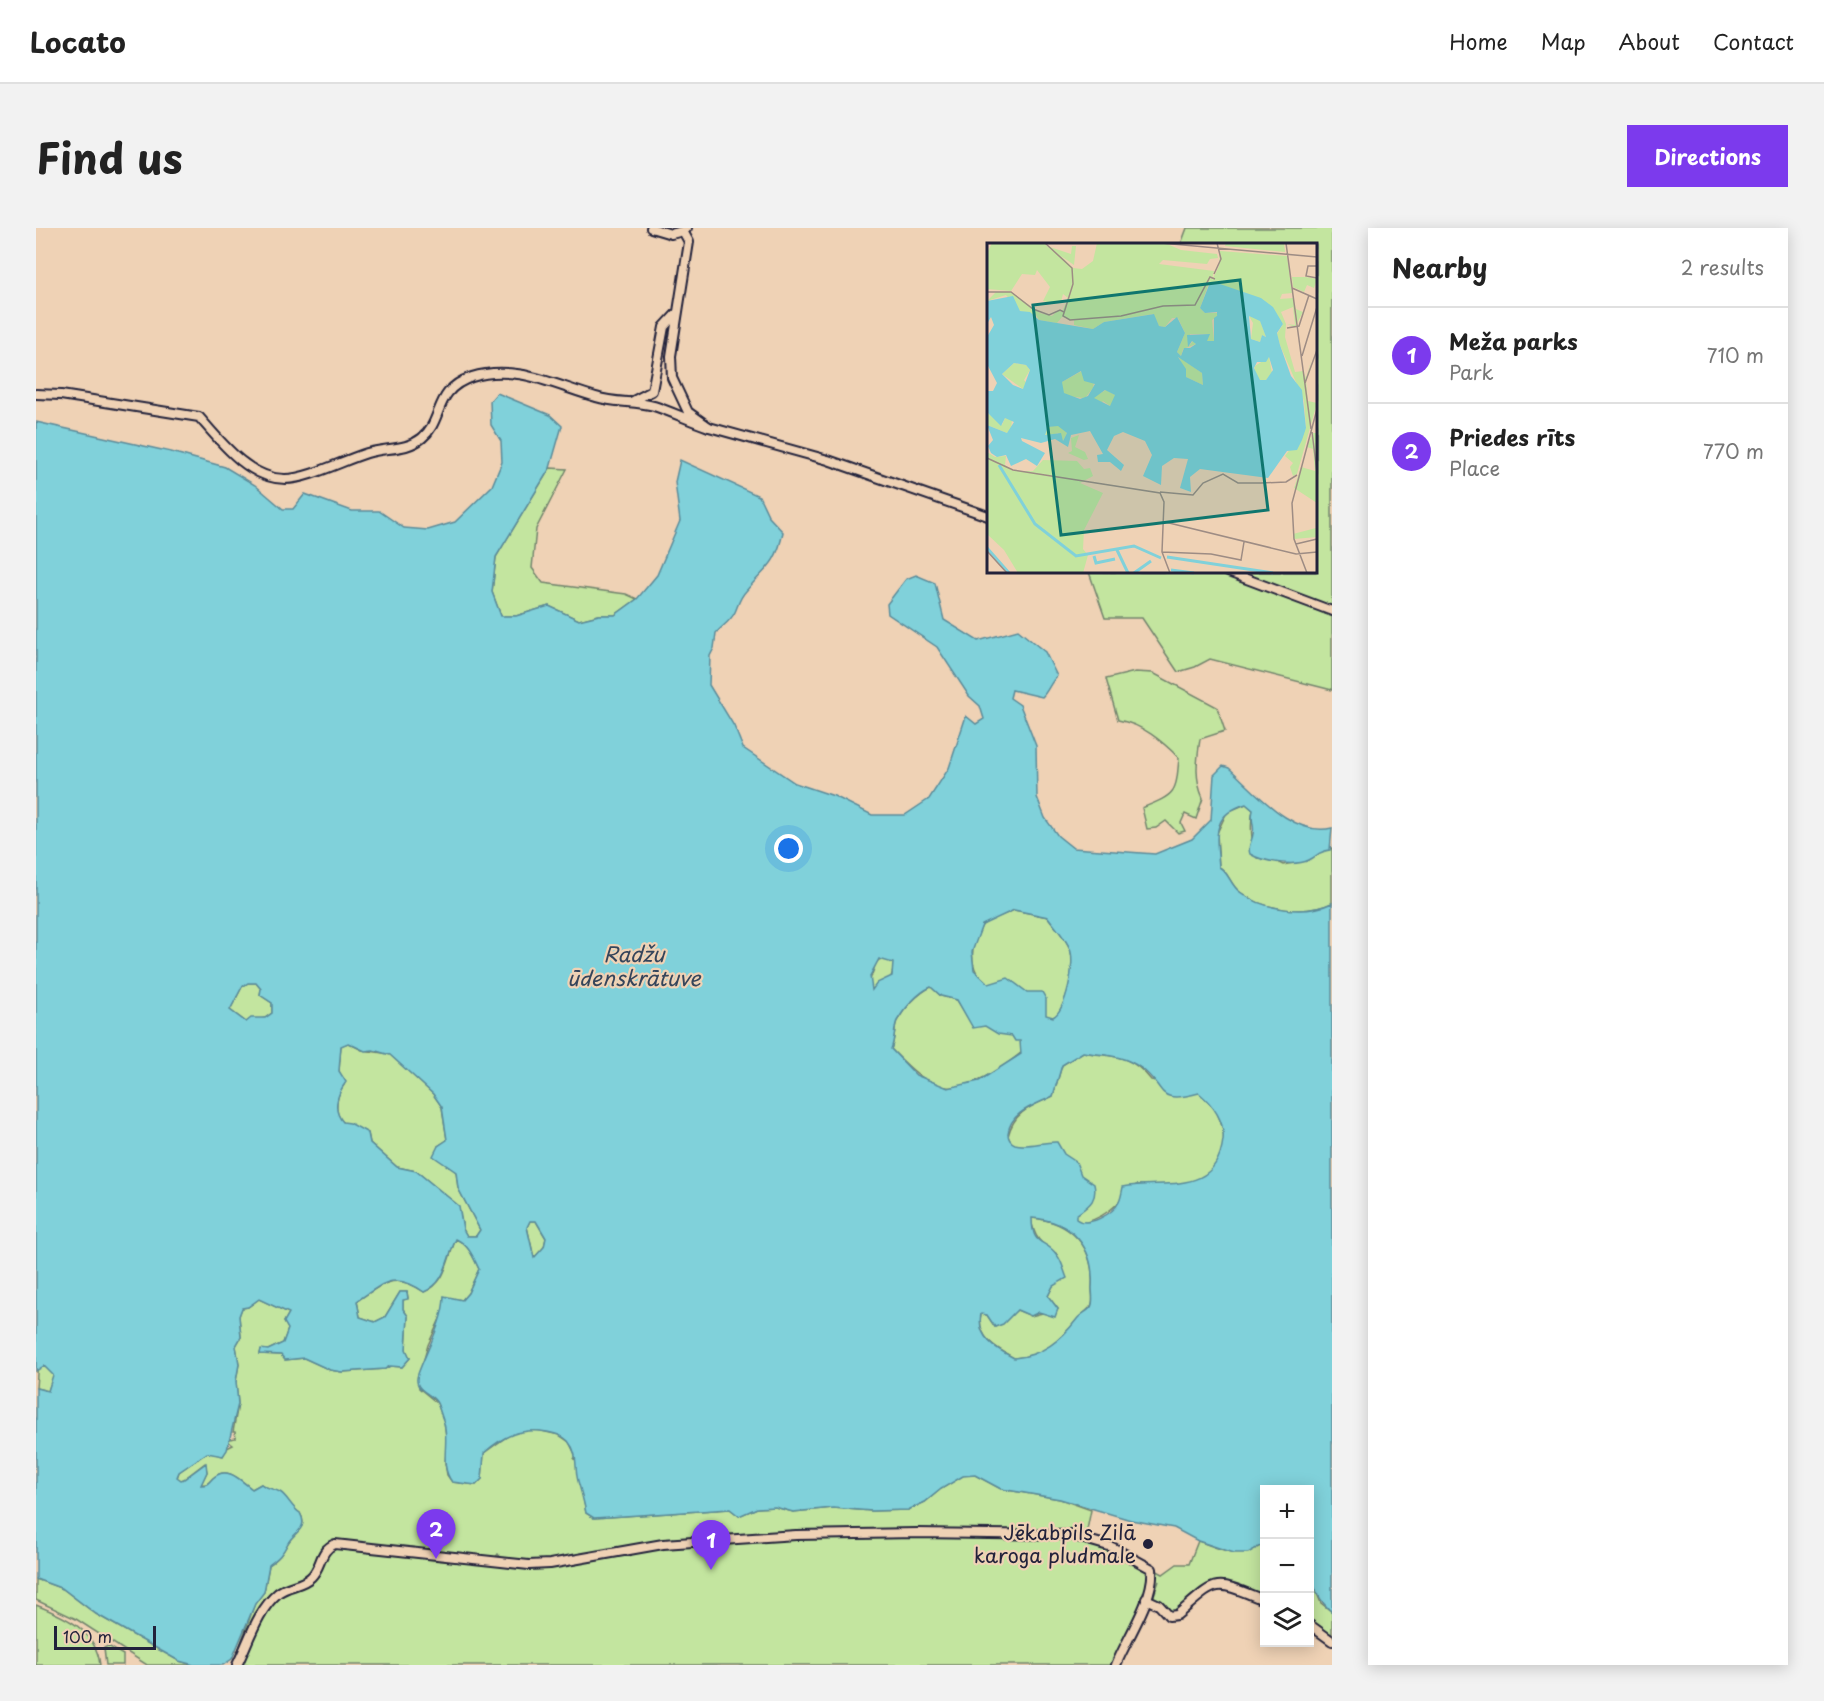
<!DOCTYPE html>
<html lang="en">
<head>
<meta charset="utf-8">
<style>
  :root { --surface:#fff; --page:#f2f2f2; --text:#222; --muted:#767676; --line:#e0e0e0; --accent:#7c3aed }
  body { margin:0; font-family:"Playpen Sans",sans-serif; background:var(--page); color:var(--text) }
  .controls { position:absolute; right:18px; bottom:18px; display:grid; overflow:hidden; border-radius:0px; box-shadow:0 3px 15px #0003 }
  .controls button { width:54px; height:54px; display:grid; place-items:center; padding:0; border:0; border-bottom:2px solid var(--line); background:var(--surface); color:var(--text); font:30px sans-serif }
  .scale { position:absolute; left:18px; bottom:15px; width:102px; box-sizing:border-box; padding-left:6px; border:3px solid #22223b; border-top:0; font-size:16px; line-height:21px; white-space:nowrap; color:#22223b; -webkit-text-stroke:4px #efd2b5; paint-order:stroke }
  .you { position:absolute; left:753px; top:621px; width:21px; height:21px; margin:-15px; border:4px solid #fff; border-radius:50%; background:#1a73e8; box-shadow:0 0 0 9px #1a73e833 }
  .badge { display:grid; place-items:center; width:39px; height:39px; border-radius:50%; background:var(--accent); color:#fff; font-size:20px; font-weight:700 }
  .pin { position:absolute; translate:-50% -50px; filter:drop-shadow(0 2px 3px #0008) }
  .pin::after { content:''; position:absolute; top:32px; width:21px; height:18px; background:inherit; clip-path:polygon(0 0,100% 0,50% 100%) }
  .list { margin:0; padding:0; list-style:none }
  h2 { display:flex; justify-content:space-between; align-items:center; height:78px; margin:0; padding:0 24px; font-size:26px }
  h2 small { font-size:20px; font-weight:400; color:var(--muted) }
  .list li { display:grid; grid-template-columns:39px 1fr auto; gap:18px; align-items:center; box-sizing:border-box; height:96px; padding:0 24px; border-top:2px solid var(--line) }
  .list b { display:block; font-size:22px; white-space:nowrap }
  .list p { margin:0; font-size:20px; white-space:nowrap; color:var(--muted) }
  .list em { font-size:20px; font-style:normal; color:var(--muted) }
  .icon { flex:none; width:33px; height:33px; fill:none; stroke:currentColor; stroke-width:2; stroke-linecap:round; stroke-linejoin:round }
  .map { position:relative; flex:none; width:1296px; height:1437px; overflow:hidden; border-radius:0px }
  header { display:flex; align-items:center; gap:36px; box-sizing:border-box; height:84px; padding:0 30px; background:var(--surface); border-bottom:2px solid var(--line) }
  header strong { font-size:28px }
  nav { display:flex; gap:33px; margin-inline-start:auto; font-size:21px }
  .intro { display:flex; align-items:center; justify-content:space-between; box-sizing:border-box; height:144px; padding:0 36px }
  h1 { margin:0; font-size:42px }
  .button { padding:15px 27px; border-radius:0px; background:var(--accent); color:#fff; font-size:21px; font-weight:700 }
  main { display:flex; gap:36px; padding:0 36px }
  aside { flex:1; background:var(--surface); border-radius:0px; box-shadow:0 3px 15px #0003 }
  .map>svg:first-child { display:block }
  .green { fill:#c3e59f; stroke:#72846d; stroke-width:1.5; fill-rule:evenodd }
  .water { fill:#80d1da; stroke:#5a8b9a; stroke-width:1.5; fill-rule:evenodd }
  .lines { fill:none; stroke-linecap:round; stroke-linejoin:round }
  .street-casing { stroke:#22223b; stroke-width:12 }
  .street { stroke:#efd2b5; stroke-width:8 }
  .poi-dot { fill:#22223b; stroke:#efd2b5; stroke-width:2 }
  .labels { text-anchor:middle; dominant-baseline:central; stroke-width:4.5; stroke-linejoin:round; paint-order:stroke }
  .poi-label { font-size:20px; fill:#22223b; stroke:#efd2b5; text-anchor:end }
  .water-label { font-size:21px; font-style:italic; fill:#35455b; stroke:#efd2b5 }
  .inset-river { fill:none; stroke:#80d1da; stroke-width:3 }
  .inset-road { fill:none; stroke:#9d8c84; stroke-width:1.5 }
  .view { fill:#0f766e; fill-opacity:0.15; stroke:#0f766e; stroke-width:3 }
  .inset-edge { fill:none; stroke:#22223b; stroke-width:3 }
</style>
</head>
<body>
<header>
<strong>Locato</strong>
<nav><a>Home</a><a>Map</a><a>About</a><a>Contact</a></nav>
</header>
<div class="intro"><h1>Find us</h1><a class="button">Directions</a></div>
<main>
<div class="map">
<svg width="1296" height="1437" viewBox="0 0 1296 1437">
  <rect width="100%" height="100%" fill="#efd2b5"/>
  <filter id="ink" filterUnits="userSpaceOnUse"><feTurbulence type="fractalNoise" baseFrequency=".0167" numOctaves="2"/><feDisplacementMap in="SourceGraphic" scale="12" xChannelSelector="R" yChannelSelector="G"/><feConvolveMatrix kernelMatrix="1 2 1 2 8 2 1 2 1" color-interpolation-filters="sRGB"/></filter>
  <g filter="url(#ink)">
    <g class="green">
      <polygon points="1151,0 1296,0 1296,462 1174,431 1159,439 1142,444 1106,390 1069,390 1053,344 1280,344 1280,16 1145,16"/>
      <polygon points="514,240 531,241 500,301 496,340 507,355 590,366 601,371 579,387 563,387 543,392 513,378 480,388 465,388 456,364 460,329"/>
      <path d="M1099 444 1117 445 1181 479 1189 503 1164 511C1161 532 1158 550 1167 570L1160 591 1149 586 1145 595 1149 603 1142 605 1130 593 1120 600 1111 601 1106 580C1140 566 1140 566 1143 530 1126 513 1106 496 1082 492L1070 451Z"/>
      <path d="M1210 576 1217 582C1214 596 1215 616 1221 630L1235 631 1247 637 1273 632 1282 624 1296 620V675C1269 688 1227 682 1204 664 1194 657 1193 644 1183 639L1181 605 1191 584Z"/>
      <path d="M978 682 1012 689C1019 699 1033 713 1035 724 1039 739 1033 764 1026 778 1012 809 946 863 910 859 890 858 869 835 855 821 859 813 858 798 861 793 868 781 882 765 895 759L905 768 921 772 931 788 959 758C934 751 932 724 943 704 944 702 945 697 948 696 955 690 969 687 978 682Z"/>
      <path d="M846 730 860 733 855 749 836 762C830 751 839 745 839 735Z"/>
      <polygon points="212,755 220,755 225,761 224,767 236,775 236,785 229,790 210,794 194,782 206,759"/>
      <path d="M312 815 326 822 354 826 397 866 406 879 411 912 402 918 420 944 422 960 444 1002 440 1008H431L427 1001 422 978 380 943 361 939 334 915 332 905C324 900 312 899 306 893 297 884 301 865 308 857L303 843 305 817Z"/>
      <path d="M1047 824C1077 830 1093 824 1115 852 1128 855 1144 855 1156 860 1186 872 1201 925 1173 946 1153 960 1123 956 1100 957 1082 976 1069 991 1042 996L998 920 975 916 972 908C978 883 996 878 1017 868L1026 837Z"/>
      <path d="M995 990C1036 993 1059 1020 1056 1060 1056 1066 1058 1074 1055 1078 1052 1083 1045 1086 1042 1091 1024 1113 1007 1128 978 1130 960 1120 940 1109 945 1086L951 1087 959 1099 981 1082 995 1088 1022 1081 1012 1068 1017 1058 1021 1026C1004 1015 998 1010 995 990Z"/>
      <polygon points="494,993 500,993 510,1010 508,1019 498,1030 491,999"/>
      <path d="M420 1011C433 1017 437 1028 443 1041L432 1065 426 1072 408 1069V1082L392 1117 382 1152 383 1160 401 1175 408 1193 411 1215 409 1235 411 1247 416 1254 440 1257 446 1251 448 1225 476 1205 497 1201 523 1207 533 1214 540 1228 538 1231 541 1232C542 1251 547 1266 550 1285L558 1290 694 1281 703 1288 721 1280 739 1279 757 1284 797 1280 836 1283 872 1282 889 1274 905 1261 928 1247H939L965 1261 1024 1271 1055 1282 1049 1312 1076 1319 1127 1346 1141 1336H1153L1162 1313C1185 1321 1201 1331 1224 1318L1228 1320V1372C1176 1352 1184 1351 1141 1387L1133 1388 1117 1370 1123 1353 1080 1437H197L219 1375 228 1364 233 1337C243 1330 246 1326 252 1315 258 1304 273 1300 264 1285 255 1280 252 1270 243 1264 237 1260 231 1261 225 1256L216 1261C204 1252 191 1237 177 1250 172 1255 172 1257 165 1256L171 1244 169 1235 148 1251 145 1252 141 1250 143 1244 171 1224 187 1228 191 1220 197 1217 192 1213 194 1211 200 1210 199 1204H197L202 1176 200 1153 203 1136 200 1118 205 1109 203 1088 206 1080 212 1079 223 1071 253 1085 248 1094 252 1101 247 1115 232 1122H225L224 1126 245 1127 249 1132 268 1130 294 1142 306 1144 349 1141 354 1138 366 1139 374 1130 370 1122 372 1088 367 1081V1072L372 1070 371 1064H364L349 1089 339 1094 324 1089 321 1073C347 1056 358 1043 388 1064 411 1055 411 1031 420 1011ZM308 1312 373 1323 459 1330 462 1326 466 1331 505 1335 571 1326 514 1336 493 1337 417 1327 374 1325 296 1314Z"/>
      <polygon points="2,1132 19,1144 12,1163 0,1160"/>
      <polygon points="1274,1349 1285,1375 1296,1384 1296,1413 1274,1397"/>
      <polygon points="0,1351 27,1361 60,1386 143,1433 158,1437 111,1437 40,1391 0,1372"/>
      <path d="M0 1377C30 1389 60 1402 64 1437H0Z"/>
      <polygon points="72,1418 87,1427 87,1437 70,1437 68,1420"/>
    </g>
    <path class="water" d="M461 165 514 187 526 198 514 240 460 329 456 364 465 388H480L513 378 543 392 563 387H579L601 371 621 347 644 293 639 254 644 232 723 268 733 289 747 304C740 338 730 339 710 363 704 369 702 377 699 384 695 393 686 398 680 405L678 420 674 428 673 457 698 498 707 520 759 555 798 568 836 587H869L893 571 913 540 930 488 940 496 948 491 944 478 933 468 901 419 852 386 851 376 870 351 880 347 899 355 908 392 942 413 982 402 1009 424 1021 448C1014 455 1012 463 1006 469L976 462 974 470 984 477 1000 518 1001 569 1009 590 1022 608 1037 620 1119 626 1156 611 1175 592 1178 547 1187 538 1193 540C1219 563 1257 610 1296 600L1294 622C1281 624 1283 627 1273 632 1259 639 1227 634 1214 626 1211 618 1216 614 1217 606 1219 596 1214 594 1217 582L1210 576C1174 587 1181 609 1183 639 1193 644 1194 657 1204 664 1227 682 1269 688 1296 675V1384C1262 1356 1274 1301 1274 1262H1228V1320L1224 1318 1212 1325H1198L1162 1313 1138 1300 1095 1292 1024 1271 965 1261 939 1247 927 1248 905 1261 889 1274 872 1282 836 1283 797 1280 757 1284 739 1279 721 1280 703 1288 694 1281 558 1290 550 1285C548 1274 545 1264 542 1253 538 1239 543 1226 532 1213 527 1207 519 1206 511 1204 486 1199 467 1208 448 1225L446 1251 440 1257 416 1254C402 1236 415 1212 407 1192 405 1187 403 1179 401 1175 395 1164 376 1163 382 1146 390 1123 408 1093 408 1068L426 1072 432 1065 443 1041C437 1029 433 1017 420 1011 410 1031 411 1054 388 1064 359 1043 347 1055 321 1073L324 1089 339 1094 349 1089 364 1064H371L372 1071 367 1072V1081L372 1088 370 1121 374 1130 366 1139 354 1138 349 1141 306 1144 294 1142 268 1130 249 1132 245 1127 224 1126 225 1121 232 1122 247 1115 252 1101 248 1094 253 1085 223 1071 212 1079 206 1080 203 1088 205 1109 200 1118 203 1136 200 1153 202 1176 191 1222 187 1228 171 1225 143 1244 141 1249 145 1252 148 1251 170 1235 171 1244 165 1257C172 1257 172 1255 177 1250 191 1237 204 1252 216 1261L225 1256C231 1261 237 1260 244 1264 252 1269 255 1279 264 1285 273 1301 258 1304 252 1315 246 1327 242 1330 233 1337L228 1364 219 1376 196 1431 187 1437H158L143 1433 60 1386 27 1361 0 1351V1160L12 1163 17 1147 8 1138 0 1143V194L135 224 189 239 219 257 247 281H257L269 266 316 283H343L368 300 392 302 419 294 456 258 466 234 465 213 455 197 454 173ZM978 682 1012 689C1019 699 1030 710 1034 721 1040 735 1030 782 1017 789L1010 787V771L1006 764H991L972 750 953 756 938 742 936 724 946 697ZM843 731 857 735 856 748 841 755 836 762 834 748ZM212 755H220L225 761 224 767 236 775V785L229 790H215L210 794 194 782 206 759ZM895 759 905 768 921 772 937 800 949 798 962 806 976 808 979 813H984L985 826 943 853 912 860 880 847 855 821C859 813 858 798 861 793 868 781 881 765 895 759ZM312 815 329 823 337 822 354 827 397 866 406 879 411 912 402 918 397 928 420 944 422 960 444 1002 440 1008H431L427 1001 423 978 380 943 361 939 334 915 332 905 314 895 307 894C296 882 301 866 310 854L303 843 305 818ZM1047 824C1068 828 1086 826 1105 840 1132 860 1118 877 1163 865 1177 877 1189 893 1187 912 1180 969 1128 951 1087 959 1086 964 1085 970 1083 974 1077 986 1052 1000 1040 991V987C1052 978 1062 973 1058 956L1045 947 1040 934 1028 926 1021 914C1008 913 991 920 979 916 974 914 972 910 972 905 975 883 1000 877 1017 868L1026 837ZM996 990C1037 993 1059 1020 1056 1060 1056 1066 1058 1074 1055 1079 1052 1083 1045 1086 1041 1091 1025 1112 1006 1128 978 1130 960 1121 940 1109 945 1086L951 1087 959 1099 967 1096 981 1082 995 1088 1003 1084 1019 1089 1022 1081 1012 1068 1017 1058 1031 1050C1028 1043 1026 1033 1021 1027 1009 1010 996 1020 996 990ZM494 993H500L510 1010 508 1019 498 1030 491 999Z"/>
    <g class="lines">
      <g class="street-casing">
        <g id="street">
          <polyline points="615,0 635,6 647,3"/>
          <polyline points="651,0 647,3 653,14 635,128 636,150 652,184 673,199 792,232 952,288"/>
          <path d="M0 166 25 167 163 189C184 213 213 251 249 251 272 251 308 232 331 225 350 219 370 223 386 210 408 192 397 162 436 149 479 135 520 158 560 169 578 175 599 173 618 178 636 184 655 193 673 199"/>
          <polyline points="595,174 616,163 628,99 640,86"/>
          <polyline points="1192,344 1296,383"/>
          <path d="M1110 1371 1123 1377 1133 1388 1141 1387C1183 1351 1176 1351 1228 1372"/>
          <polyline points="1274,1397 1296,1413"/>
          <path d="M201 1437C213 1413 221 1383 242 1365 252 1357 266 1358 275 1349 286 1339 283 1322 299 1316L493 1337 514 1336 627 1316 760 1307 881 1305 1035 1307 1076 1319 1116 1341C1119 1369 1091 1410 1080 1437"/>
        </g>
      </g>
      <use href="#street" class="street"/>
    </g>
  </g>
  <circle class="poi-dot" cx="1112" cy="1316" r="6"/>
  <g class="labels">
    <g class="poi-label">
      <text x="1100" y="1304">Jēkabpils Zilā<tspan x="1100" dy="23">karoga pludmale</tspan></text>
    </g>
    <g class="water-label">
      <text x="598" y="725">Radžu<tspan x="598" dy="24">ūdenskrātuve</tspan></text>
    </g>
  </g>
  <g transform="translate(951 15)">
    <rect width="330" height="330" fill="#efd2b5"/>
    <path d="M5 0H58L62 7 60 3 84 11 85 3H89L87 22 74 13 86 25 95 26 106 18 110 0H178L194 7 230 11 231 15 223 16 220 21 176 17 172 21 227 28 225 37 232 23 233 8 300 13 305 50 295 51 293 56 306 55 309 66 316 69 308 84 300 81 308 82 306 64 294 69 299 81 298 94 308 129 316 128 319 135 325 115 319 138 321 158 330 160 310 231 306 233 303 224 306 220 298 213 319 185 317 158 293 102 290 91 296 81 282 62 222 40 213 65 218 70H234L225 77 227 98H219L222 91H203L201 104 206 98 209 101 196 106 194 113 190 109 198 90 191 75H185L178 84 172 83 166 71 117 79 106 86 87 82V77L75 74 70 80 52 77 49 72 33 68 19 52 0 58 9 49H24L53 70 65 73 71 67 75 69 81 55 76 51 74 59 67 61 56 58 63 44 50 27 48 32 35 31 24 48 0 46V10ZM239 0H297L298 9 238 3ZM305 34H319L330 36 327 45 320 42 317 49 306 44ZM262 73 273 77 279 94 275 92 273 99 264 96 266 80ZM192 114 215 130 216 142 199 134ZM282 114 285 130 279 137H273L267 131 268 123ZM27 120 39 122 43 127 37 137 41 142 36 146 15 131ZM95 128 107 139 106 145 98 155 79 153 73 146 75 139ZM119 147 128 152V157L123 163 116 158 111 164 117 167 116 174 106 176 102 162 105 155ZM0 169 15 182 18 175 25 176 24 187 20 190 0 182ZM71 182 80 190 76 198 71 190 60 194 58 191 61 184ZM326 190H330V260L307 245 314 224 328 228 326 206 320 204ZM92 192 88 204 98 209 101 216 97 217 81 210 85 208 84 195ZM0 209 8 214 19 213 18 222 26 228H46L56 217 90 218 97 226 103 225 106 233 93 240 116 250 97 287 96 306 101 312 96 330H31L17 307 0 291ZM328 272 330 294 307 296 306 291 329 285Z" fill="#c3e59f"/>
    <path d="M230 40 274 55 286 64 296 81 290 90 293 102 304 133 315 147 319 185 315 197 310 207 300 208 281 235 213 226 203 234 204 249 193 245 201 216 187 215 175 223 174 242 156 233 165 212 158 198 136 189 127 193 120 207 137 222 134 228 123 219H111L110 212 116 211 103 188 84 192 81 204 68 196 54 200 34 195 35 198 58 210 50 223 39 216 24 223 19 212 10 214 4 210 1 203 6 197 0 182 20 190 27 179 18 175 14 183 0 169V148H6L10 140 0 121V94L7 82 4 74 0 81V58L26 53 33 68 43 69 52 77 106 86 117 79 167 71 172 83 178 84 190 74 198 90 190 109 194 113 197 105H203L209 101 205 98 201 104 200 92 223 91 220 98H227V75L234 70 230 73V69L218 70 213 65 222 42ZM262 73 273 78 279 94 275 92 273 99 264 96ZM191 114 215 130 216 142 199 134V126ZM282 114 286 127 279 137H273L267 125 270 119H279ZM27 120 39 122 43 127 36 146 26 142 15 131ZM94 128 97 138 108 141 101 153 93 156 77 150 75 139ZM118 147 128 152 123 163 107 155ZM71 183 80 190 76 198 74 190 58 192 61 184Z" fill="#80d1da" fill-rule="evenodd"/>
    <path class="inset-river" d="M12 222 48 281 89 313 147 303 174 315M0 305 22 330M130 307 141 330M107 313 109 320 128 316M180 314 286 330M184 327 207 330M147 330 164 318"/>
    <path class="inset-road" d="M58 0 85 25 86 41 76 73 83 77 134 73 176 63 208 62 223 34 228 36M174 0 330 14M299 0 324 186M330 23H321L319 33 330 35M227 31 234 16 230 0M305 45 330 56M0 49H24L46 66 62 72 73 67 77 69M300 85 312 83 322 52M315 113 330 64M318 140 330 107M325 189 330 229M0 215 26 227 173 250 177 259 175 309 183 330M173 249 206 252 216 240 236 231 251 240H274L299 239 310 232M178 279 309 311 330 309M309 301 330 296M0 308 20 330M175 309 224 311 254 317 257 299M320 330 307 296 305 260 330 166"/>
    <path class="view" d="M253 37 281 267 74 292 46 62Z"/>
    <rect width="330" height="330" class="inset-edge"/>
  </g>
</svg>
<div class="controls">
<button>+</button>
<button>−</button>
<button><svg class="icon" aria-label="layers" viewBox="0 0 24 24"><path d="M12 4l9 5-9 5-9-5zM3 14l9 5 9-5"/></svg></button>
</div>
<div class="scale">100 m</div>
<div class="you"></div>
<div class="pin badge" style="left:675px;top:1342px">1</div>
<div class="pin badge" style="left:400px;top:1331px">2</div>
</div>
<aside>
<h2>Nearby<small>2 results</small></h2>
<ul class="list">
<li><span class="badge">1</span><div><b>Meža parks</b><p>Park</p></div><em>710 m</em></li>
<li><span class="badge">2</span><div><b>Priedes rīts</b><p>Place</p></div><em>770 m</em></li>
</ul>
</aside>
</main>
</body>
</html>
